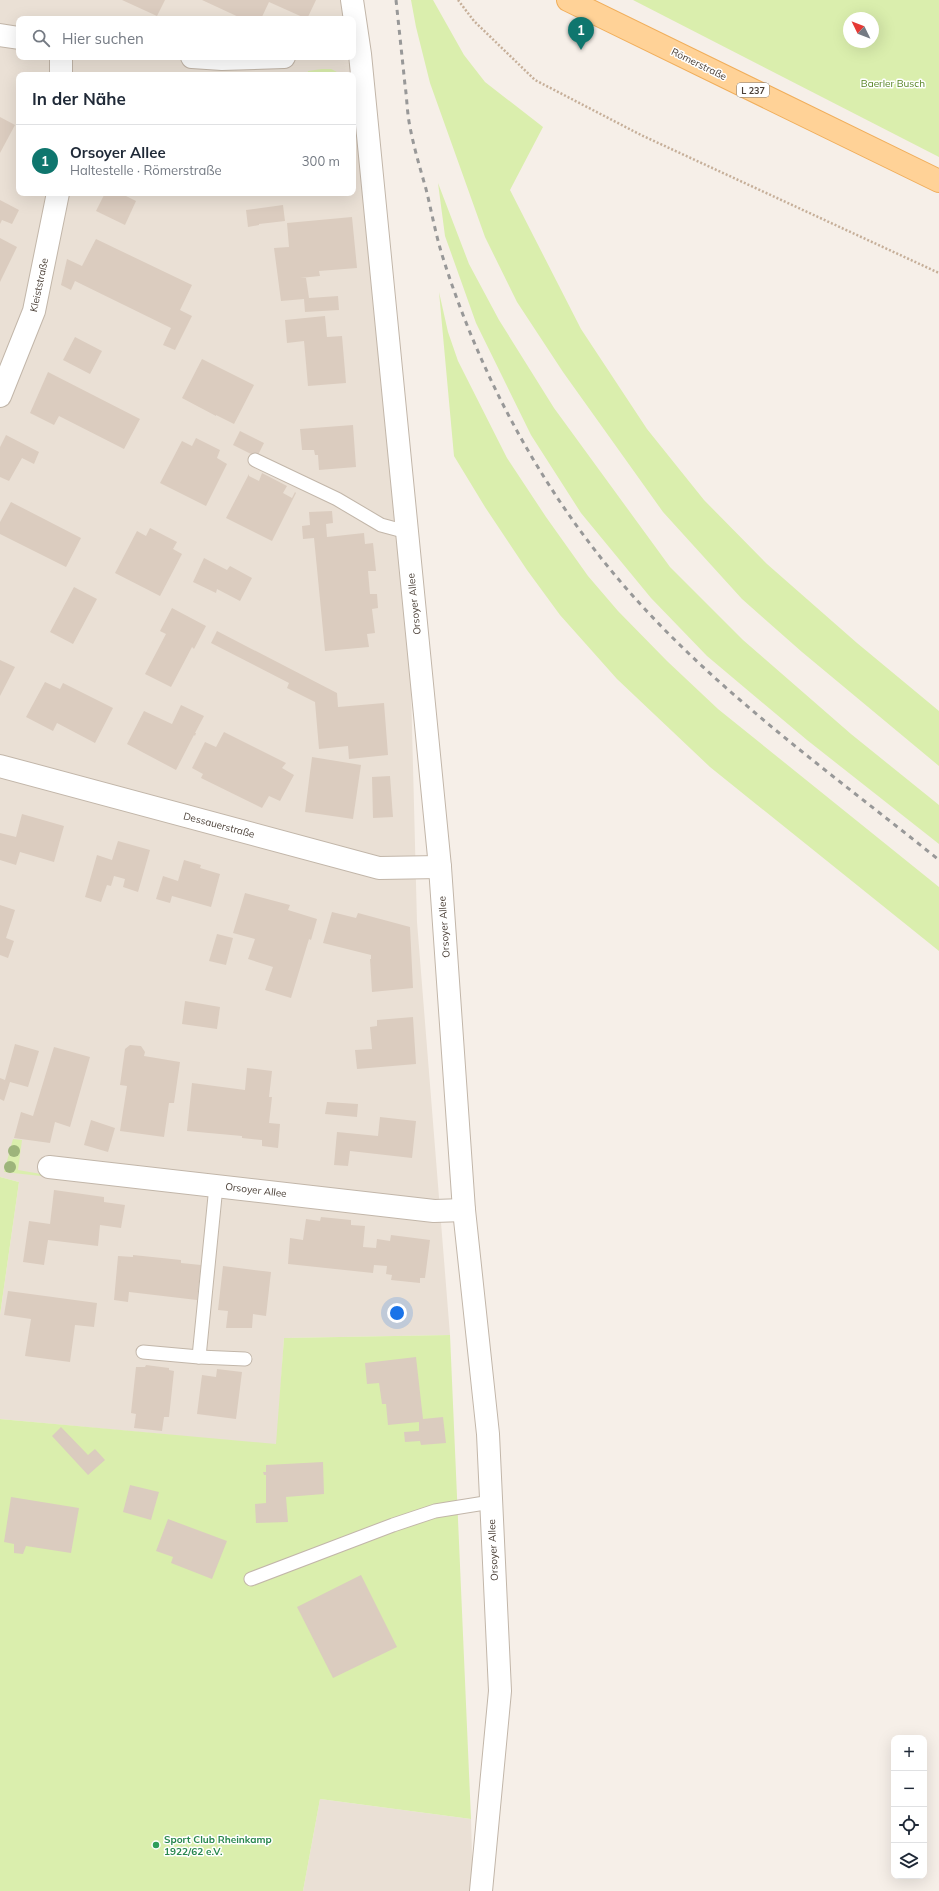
<!DOCTYPE html>
<html lang="de">
<head>
<meta charset="utf-8">
<style>
  :root { --surface:#fff; --page:#f2f2f3; --text:#1f2937; --muted:#747a83; --line:#e0e1e3; --accent:#0f766e }
  body { margin:0; font-family:Mulish,sans-serif; background:var(--page); color:var(--text) }
  .controls { position:absolute; right:12px; bottom:12px; display:grid; overflow:hidden; border-radius:8px; box-shadow:0 4px 16px #0002 }
  .controls button { width:36px; height:36px; display:grid; place-items:center; padding:0; border:0; border-bottom:1px solid var(--line); background:var(--surface); color:var(--text); font:20px sans-serif }
  .compass { position:absolute; left:843px; top:12px; width:36px; height:36px; border-radius:50%; background:var(--surface); box-shadow:0 4px 16px #0002; rotate:313deg }
  .you { position:absolute; left:397px; top:1313px; width:14px; height:14px; margin:-10px; border:3px solid #fff; border-radius:50%; background:#1a73e8; box-shadow:0 0 0 6px #1a73e833 }
  .badge { display:grid; place-items:center; width:26px; height:26px; border-radius:50%; background:var(--accent); color:#fff; font-size:13px; font-weight:700 }
  .pin { position:absolute; translate:-50% -33px; filter:drop-shadow(0 1px 2px #0008) }
  .pin::after { content:''; position:absolute; top:21px; width:14px; height:12px; background:inherit; clip-path:polygon(0 0,100% 0,50% 100%) }
  .list { margin:0; padding:0; list-style:none }
  h2 { display:flex; justify-content:space-between; align-items:center; height:52px; margin:0; padding:0 16px; font-size:17px }
  h2 small { font-size:13px; font-weight:400; color:var(--muted) }
  .list li { display:grid; grid-template-columns:26px 1fr auto; gap:12px; align-items:center; box-sizing:border-box; height:72px; padding:0 16px; border-top:1px solid var(--line) }
  .list b { display:block; font-size:15px; white-space:nowrap }
  .list p { margin:0; font-size:13px; white-space:nowrap; color:var(--muted) }
  .list em { font-size:13px; font-style:normal; color:var(--muted) }
  .icon { flex:none; width:22px; height:22px; fill:none; stroke:currentColor; stroke-width:2; stroke-linecap:round; stroke-linejoin:round }
  .map { position:relative; flex:none; width:939px; height:1891px; overflow:hidden }
  .search { position:absolute; background:var(--surface); box-shadow:0 4px 16px #0002; left:16px; top:16px; width:340px; height:44px; display:flex; align-items:center; gap:10px; box-sizing:border-box; padding:0 14px; border-radius:8px; color:var(--muted); font-size:15px }
  .panel { position:absolute; background:var(--surface); box-shadow:0 4px 16px #0002; left:16px; top:72px; width:340px; height:124px; border-radius:8px }
  .map>svg:first-child { display:block }
  .residential { fill:#eae0d5; fill-rule:evenodd }
  .green { fill:#daeead; fill-rule:evenodd }
  .building { fill:#dbccbf }
  .lines { fill:none; stroke-linecap:round; stroke-linejoin:round }
  .lane-casing { stroke:#c2b6a9; stroke-width:15 }
  .street-casing { stroke:#c2b6a9; stroke-width:24 }
  .primary-casing { stroke:#f0ae5b; stroke-width:24 }
  .path { stroke:#c6af99; stroke-width:2.5; stroke-dasharray:2 2; stroke-linecap:butt }
  .lane { stroke:#fff; stroke-width:13 }
  .street { stroke:#fff; stroke-width:22 }
  .primary { stroke:#ffd297; stroke-width:22 }
  .rail { stroke:#989898; stroke-width:3; stroke-dasharray:5 5; stroke-linecap:butt }
  .tree { fill:#9db47b }
  .leisure-dot { fill:#2e9e5b; stroke:#fff; stroke-width:1.5 }
  .labels { text-anchor:middle; dominant-baseline:central; stroke-width:3; stroke-linejoin:round; paint-order:stroke }
  .shield { fill:#fff; stroke:#807972; stroke-width:1 }
  .shield-label { font-size:9px; font-weight:bold; fill:#4a3f36 }
  .street-label { font-size:10px; fill:#4a3f36; stroke:#fff }
  .park-label { font-size:10px; fill:#558322; stroke:#fff }
  .leisure-label { font-size:10px; font-weight:bold; fill:#27864d; stroke:#fff; text-anchor:start }
</style>
</head>
<body>
<div class="map">
<svg width="939" height="1891" viewBox="0 0 939 1891">
  <rect width="100%" height="100%" fill="#f6efe8"/>
  <g class="residential">
    <path d="M0 0H352L407 532 417 922 450 1335 284 1338 277 1445 0 1419V1315L19 1182 0 1177ZM19 19H353V57H19ZM19 75H353V193H19Z"/>
    <polygon points="320,1799 471,1819 473,1891 303,1891"/>
  </g>
  <g class="green">
    <polygon points="411,0 433,0 464,55 485,82 543,127 510,190 581,329 647,429 704,500 767,564 857,643 939,711 939,766 802,652 742,599 663,512 563,372 517,302 485,237 430,83 416,27"/>
    <path d="M633 0H939V157ZM849 18H873V42H849Z"/>
    <polygon points="322,69 331,69 339,73 339,75 307,75 308,71"/>
    <polygon points="438,183 469,264 499,320 554,408 670,567 743,640 851,734 939,805 939,844 807,740 707,656 651,598 581,513 531,435 476,323 445,236"/>
    <polygon points="439,292 448,332 458,361 507,458 546,517 588,576 618,611 667,661 718,709 939,887 939,951 710,767 617,679 560,615 527,570 485,507 454,456"/>
    <polygon points="13,1139 22,1140 18,1170 41,1174 41,1176 4,1172"/>
    <polygon points="0,1177 19,1182 0,1315"/>
    <polygon points="450,1335 471,1819 320,1799 303,1891 0,1891 0,1419 276,1444 284,1338"/>
  </g>
  <g class="building">
    <polygon points="122,0 165,0 157,16"/>
    <polygon points="202,0 316,0 307,19 269,2 261,19 243,19"/>
    <polygon points="0,117 15,125 0,153"/>
    <polygon points="105,193 120,193 136,201 125,225 96,211"/>
    <polygon points="0,200 19,210 12,224 2,220 0,224"/>
    <polygon points="283,205 285,221 259,224 259,225 248,227 246,210"/>
    <polygon points="352,217 357,268 319,271 320,276 300,278 306,278 309,298 338,296 339,310 305,312 304,299 281,301 274,248 289,247 287,223"/>
    <polygon points="0,238 17,247 0,282"/>
    <polygon points="96,239 192,285 180,310 192,316 175,350 163,345 171,328 75,281 71,290 61,285 67,259 82,266"/>
    <polygon points="325,316 327,337 342,336 346,383 308,386 304,341 287,343 285,320"/>
    <polygon points="75,337 102,351 90,374 63,360"/>
    <polygon points="202,359 254,385 234,424 216,415 216,416 182,398"/>
    <polygon points="48,372 140,419 124,449 59,416 54,425 30,413"/>
    <polygon points="353,425 356,467 319,470 318,455 315,455 314,450 302,450 300,429"/>
    <polygon points="240,431 264,443 257,457 233,445"/>
    <polygon points="6,435 39,452 34,464 22,458 9,481 0,477 0,447"/>
    <polygon points="196,438 220,450 217,458 227,464 206,506 160,483 182,441 192,446"/>
    <polygon points="262,473 287,486 283,493 292,498 295,492 296,493 272,541 226,518 249,474 249,476 259,481"/>
    <polygon points="11,502 81,538 66,567 0,534 0,522"/>
    <polygon points="332,511 333,523 326,524 327,537 364,533 365,544 373,543 376,571 368,571 370,594 377,594 378,608 372,609 375,633 367,634 369,647 325,651 314,538 303,539 302,526 310,525 309,512"/>
    <polygon points="150,528 177,542 173,549 182,554 160,596 115,573 137,531 146,536"/>
    <polygon points="204,558 227,570 230,566 252,578 240,601 217,589 216,593 193,582"/>
    <polygon points="74,587 97,599 73,644 50,632"/>
    <polygon points="172,608 206,626 194,649 192,647 171,687 145,674 166,634 160,631"/>
    <polygon points="217,631 337,693 338,707 384,703 388,755 349,759 348,746 319,749 315,702 287,688 289,683 211,643"/>
    <polygon points="0,660 15,667 0,696"/>
    <polygon points="45,682 60,689 63,683 113,708 95,743 57,723 53,731 26,717"/>
    <polygon points="181,705 204,716 195,733 196,733 195,736 194,735 176,770 127,744 144,711 172,724"/>
    <polygon points="224,732 286,763 282,768 294,775 280,801 269,796 262,808 201,778 203,774 192,768 205,742 216,747"/>
    <polygon points="312,757 361,765 353,819 305,812"/>
    <polygon points="390,776 393,817 373,818 372,777"/>
    <polygon points="22,814 64,826 54,862 20,852 16,865 0,860 0,833 16,837"/>
    <polygon points="118,841 150,850 138,892 123,887 125,879 114,876 111,886 107,885 101,902 85,897 97,855 112,860"/>
    <polygon points="184,860 201,865 200,868 220,874 211,907 172,896 170,903 156,899 163,876 178,881"/>
    <polygon points="245,893 290,905 288,910 317,919 311,940 309,939 291,998 265,990 273,967 248,959 255,939 233,933"/>
    <polygon points="0,905 15,910 6,938 14,941 8,958 0,955"/>
    <polygon points="332,912 356,918 358,913 410,927 413,988 372,992 370,959 371,959 371,955 323,943"/>
    <polygon points="217,934 233,938 226,965 209,961"/>
    <polygon points="185,1001 220,1007 217,1029 182,1024"/>
    <polygon points="413,1017 416,1064 357,1069 355,1050 372,1049 370,1027 377,1026 377,1020"/>
    <polygon points="15,1044 39,1051 28,1087 10,1082 4,1101 0,1099 0,1078 5,1080"/>
    <polygon points="130,1045 141,1046 145,1052 144,1056 180,1062 174,1103 169,1103 164,1137 120,1131 127,1086 120,1085 125,1049"/>
    <polygon points="54,1047 90,1057 70,1127 55,1122 50,1143 14,1138 21,1112 33,1116"/>
    <polygon points="247,1068 272,1071 269,1097 272,1097 269,1123 280,1124 278,1148 262,1146 262,1140 242,1138 242,1136 187,1131 192,1083 245,1090"/>
    <polygon points="327,1102 358,1104 357,1117 325,1114"/>
    <polygon points="380,1117 416,1121 412,1158 350,1151 348,1166 334,1165 337,1132 378,1136"/>
    <polygon points="91,1120 115,1128 108,1152 84,1145"/>
    <polygon points="54,1190 104,1197 104,1202 125,1205 121,1228 100,1225 98,1246 48,1240 44,1265 23,1262 29,1221 50,1224"/>
    <polygon points="321,1217 351,1220 351,1225 365,1226 363,1247 376,1248 377,1239 390,1241 391,1235 430,1240 425,1278 420,1278 420,1283 391,1280 392,1275 386,1274 387,1266 374,1265 373,1273 288,1264 290,1238 303,1240 306,1219 320,1221"/>
    <polygon points="133,1255 181,1260 181,1263 201,1265 197,1300 129,1292 128,1302 114,1300 118,1256 133,1257"/>
    <polygon points="223,1266 271,1272 266,1316 253,1314 252,1328 226,1328 228,1311 218,1310"/>
    <polygon points="8,1291 97,1303 94,1327 75,1325 70,1362 25,1356 31,1319 4,1315"/>
    <polygon points="416,1357 423,1419 443,1417 446,1443 421,1445 420,1441 405,1442 404,1432 419,1431 419,1422 388,1425 386,1404 382,1404 379,1383 367,1384 365,1363"/>
    <polygon points="146,1365 169,1368 169,1370 174,1371 169,1417 164,1417 162,1431 134,1428 136,1414 131,1413 136,1367 145,1367"/>
    <polygon points="217,1369 242,1372 236,1419 197,1414 202,1375 216,1377"/>
    <polygon points="61,1427 88,1455 95,1449 105,1460 88,1475 52,1436"/>
    <polygon points="323,1462 324,1494 286,1497 288,1522 256,1523 255,1504 266,1503 266,1475 264,1475 263,1472 266,1472 266,1465"/>
    <polygon points="130,1485 159,1492 151,1520 123,1512"/>
    <polygon points="11,1497 79,1508 71,1553 26,1546 23,1554 14,1553 14,1544 4,1542"/>
    <polygon points="168,1519 227,1541 212,1579 171,1563 173,1557 156,1551"/>
    <polygon points="361,1575 397,1647 333,1678 297,1607"/>
  </g>
  <g class="lines">
    <g class="lane-casing">
      <g id="lane">
        <polyline points="255,460 337,499 381,525 407,532"/>
        <polyline points="143,1352 199,1357 245,1359"/>
        <polyline points="199,1357 216,1186"/>
        <polyline points="251,1579 393,1525 435,1511 491,1502"/>
      </g>
    </g>
    <g class="street-casing">
      <g id="street">
        <polyline points="352,0 360,54 440,867 464,1210 488,1434 500,1691 481,1891"/>
        <polyline points="0,35 19,38"/>
        <polyline points="192,57 222,59 284,57"/>
        <polyline points="61,75 61,57"/>
        <polyline points="0,396 34,311 58,193"/>
        <polyline points="0,766 379,868 440,867"/>
        <polyline points="49,1167 434,1211 464,1210"/>
      </g>
    </g>
    <g class="primary-casing">
      <polyline id="primary" points="568,0 939,181"/>
    </g>
    <polyline class="path" points="458,0 474,21 535,80 641,135 939,273"/>
    <use href="#lane" class="lane"/>
    <use href="#street" class="street"/>
    <use href="#primary" class="primary"/>
    <path class="rail" d="M396 0C399 28 402 56 405 85 407 98 407 113 410 127 414 148 420 168 426 189 432 213 436 237 444 261 483 383 548 501 633 596 721 695 836 777 939 860"/>
  </g>
  <g class="tree">
    <circle cx="14" cy="1151" r="6"/>
    <circle cx="10" cy="1167" r="6"/>
  </g>
  <circle class="leisure-dot" cx="156" cy="1845" r="4"/>
  <g class="labels">
    <rect class="shield" x="737" y="83" width="32" height="14" rx="3"/>
    <g class="shield-label">
      <text x="753" y="90">L 237</text>
    </g>
    <g class="street-label">
      <text transform="translate(699 64) rotate(26)">Römerstraße</text>
      <text transform="translate(39 285) rotate(-78)">Kleiststraße</text>
      <text transform="translate(414 604) rotate(-96)">Orsoyer Allee</text>
      <text transform="translate(219 825) rotate(15)">Dessauerstraße</text>
      <text transform="translate(444 927) rotate(-94)">Orsoyer Allee</text>
      <text transform="translate(256 1190) rotate(7)">Orsoyer Allee</text>
      <text transform="translate(493 1550) rotate(-93)">Orsoyer Allee</text>
    </g>
    <g class="park-label">
      <text x="893" y="83">Baerler Busch</text>
    </g>
    <g class="leisure-label">
      <text x="164" y="1839">Sport Club Rheinkamp<tspan x="164" dy="12">1922/62 e.V.</tspan></text>
    </g>
  </g>
</svg>
<div class="controls">
<button>+</button>
<button>−</button>
<button><svg class="icon" aria-label="locate" viewBox="0 0 24 24"><circle cx="12" cy="12" r="6"/><path d="M12 2v4M12 18v4M2 12h4M18 12h4"/></svg></button>
<button><svg class="icon" aria-label="layers" viewBox="0 0 24 24"><path d="M12 4l9 5-9 5-9-5zM3 14l9 5 9-5"/></svg></button>
</div>
<svg class="compass" viewBox="-18 -18 36 36"><path d="M0-13l5 13h-10z" fill="#e53935"/><path d="M0 13l5-13h-10z" fill="#747a83"/></svg>
<div class="you"></div>
<div class="pin badge" style="left:581px;top:50px">1</div>
<div class="search"><svg class="icon" aria-label="search" viewBox="0 0 24 24"><circle cx="10" cy="10" r="6"/><path d="M15 15l6 6"/></svg>Hier suchen</div>
<section class="panel">
<h2>In der Nähe<small></small></h2>
<ul class="list">
<li><span class="badge">1</span><div><b>Orsoyer Allee</b><p>Haltestelle · Römerstraße</p></div><em>300 m</em></li>
</ul>
</section>
</div>
</body>
</html>
